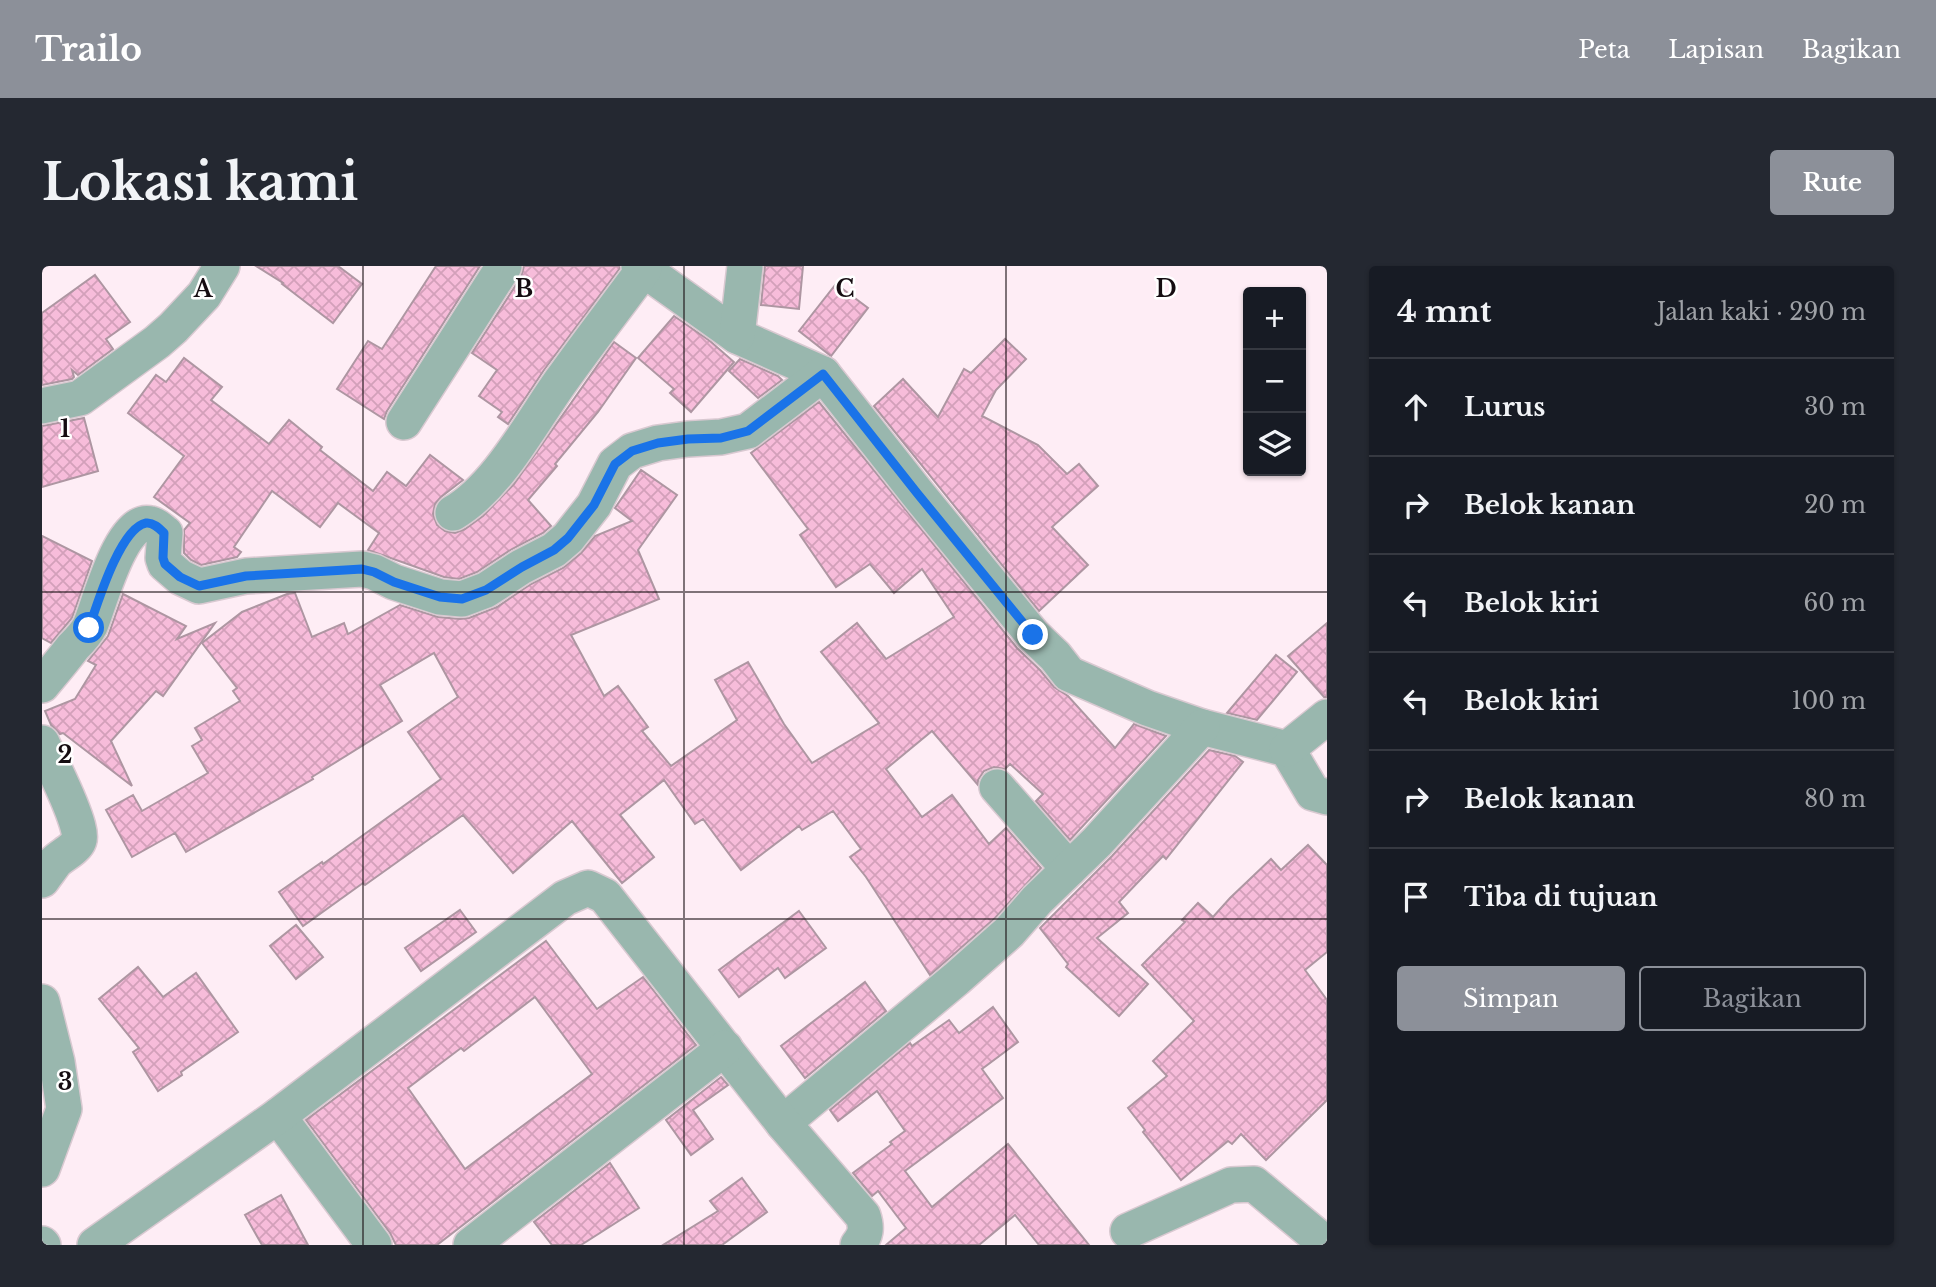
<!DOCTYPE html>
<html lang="id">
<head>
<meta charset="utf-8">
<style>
  :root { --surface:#171b24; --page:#242831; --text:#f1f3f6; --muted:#9ea1a6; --line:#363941; --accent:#8c9099 }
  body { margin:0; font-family:"Libre Baskerville",serif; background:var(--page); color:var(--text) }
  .controls { position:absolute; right:21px; top:21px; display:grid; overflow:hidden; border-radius:7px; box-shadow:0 2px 5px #0004 }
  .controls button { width:63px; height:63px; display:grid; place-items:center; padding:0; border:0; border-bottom:2px solid var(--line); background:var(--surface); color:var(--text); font:35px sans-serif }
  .stop { position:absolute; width:21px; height:21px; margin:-16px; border:5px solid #1a73e8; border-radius:50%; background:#fff }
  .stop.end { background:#1a73e8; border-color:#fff; box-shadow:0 2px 7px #0008 }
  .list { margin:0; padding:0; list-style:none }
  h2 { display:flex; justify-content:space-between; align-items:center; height:91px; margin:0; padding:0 28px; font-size:30px }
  h2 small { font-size:23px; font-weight:400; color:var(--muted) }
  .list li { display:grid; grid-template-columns:46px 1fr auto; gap:21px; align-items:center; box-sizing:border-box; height:98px; padding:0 28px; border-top:2px solid var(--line) }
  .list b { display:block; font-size:26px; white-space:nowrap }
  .list em { font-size:23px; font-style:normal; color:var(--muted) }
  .actions { display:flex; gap:14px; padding:21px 28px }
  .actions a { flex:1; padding:16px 0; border:2px solid var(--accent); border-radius:7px; text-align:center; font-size:24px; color:var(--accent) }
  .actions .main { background:var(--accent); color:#fff }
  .icon { flex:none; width:38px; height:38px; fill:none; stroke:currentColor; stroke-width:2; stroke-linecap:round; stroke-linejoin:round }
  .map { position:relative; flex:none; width:1285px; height:979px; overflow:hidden; border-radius:7px }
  header { display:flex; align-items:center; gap:42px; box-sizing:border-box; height:98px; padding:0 35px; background:var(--accent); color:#fff }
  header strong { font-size:33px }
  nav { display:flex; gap:38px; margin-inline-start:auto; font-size:24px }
  .intro { display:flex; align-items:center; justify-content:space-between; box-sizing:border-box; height:168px; padding:0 42px }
  h1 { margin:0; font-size:49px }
  .button { padding:18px 32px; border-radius:7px; background:var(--accent); color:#fff; font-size:24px; font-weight:700 }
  main { display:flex; gap:42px; padding:0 42px }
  aside { flex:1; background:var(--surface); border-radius:7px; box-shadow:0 2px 5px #0004 }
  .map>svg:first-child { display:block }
  .building { fill:url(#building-cross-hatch); stroke:#ae96a2; stroke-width:2; fill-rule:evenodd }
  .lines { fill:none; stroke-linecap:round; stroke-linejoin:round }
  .minor-casing { stroke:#d9c9d1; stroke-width:38 }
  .minor { stroke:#99b7ae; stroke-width:35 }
  .route { stroke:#1a73e8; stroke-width:9 }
  .grid { fill:none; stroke:#150c11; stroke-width:2; stroke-opacity:0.55 }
  .grid-label { font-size:23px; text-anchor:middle; font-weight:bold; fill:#150c11; stroke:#fff; stroke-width:5; stroke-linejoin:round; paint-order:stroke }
</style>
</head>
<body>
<header>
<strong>Trailo</strong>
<nav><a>Peta</a><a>Lapisan</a><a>Bagikan</a></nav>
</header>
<div class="intro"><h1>Lokasi kami</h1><a class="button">Rute</a></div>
<main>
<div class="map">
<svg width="1285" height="979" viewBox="0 0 1285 979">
  <defs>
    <pattern id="building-cross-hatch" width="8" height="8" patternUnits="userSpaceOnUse" patternTransform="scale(1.75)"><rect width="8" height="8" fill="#f7bcda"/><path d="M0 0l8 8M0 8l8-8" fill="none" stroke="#d3a0ba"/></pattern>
  </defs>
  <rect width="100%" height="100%" fill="#feedf5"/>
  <g class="building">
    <polygon points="214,0 296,0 320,18 291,57 240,18 241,17"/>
    <polygon points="394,0 438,0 345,145 342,153 295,123 326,75 340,83"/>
    <polygon points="482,0 577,0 578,2 502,104 466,158 456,151 460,146 437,130 455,104 430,87 479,11"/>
    <polygon points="723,0 761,0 757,43 719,39"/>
    <polygon points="53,9 88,56 64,73 71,83 36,109 30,104 32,111 30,113 0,119 0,47"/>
    <polygon points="794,18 826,42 789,90 757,65"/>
    <polygon points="632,50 668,75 692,96 649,146 628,127 632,123 596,92"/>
    <polygon points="963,73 984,93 954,124 940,150 996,179 1025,208 1037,198 1056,220 1010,261 1046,299 997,345 832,140 861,113 896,151 922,103 929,107"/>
    <polygon points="572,76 594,92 556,146 513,198 515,200 486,234 509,260 501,267 470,283 435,306 417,313 402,311 326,284 337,267 296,237 278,261 230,225 192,281 199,286 195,291 159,299 149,294 142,287 142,264 148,257 112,231 142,190 86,147 114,109 124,116 142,92 180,121 169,134 227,178 247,154 280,181 278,184 331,225 345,206 364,220 388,189 421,214 399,231 393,238 391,248 395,259 403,265 413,267 423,263 441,250 472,218"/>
    <polygon points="698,93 736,110 740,114 716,132 687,105"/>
    <polygon points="777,136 975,382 998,404 1012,421 1026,430 1073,482 1092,458 1124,470 1028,574 994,535 1001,528 968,498 963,503 952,501 942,505 936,514 936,519 890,465 844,503 880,551 910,529 947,578 964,562 999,602 953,652 888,709 824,611 808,591 819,583 791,545 760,564 757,560 699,604 661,553 653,558 622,514 578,549 612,591 580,617 530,555 471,607 421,549 323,619 321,617 261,660 237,626 280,596 281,598 399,513 366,466 416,431 392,387 338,419 360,455 270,511 271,513 144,586 133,567 90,591 64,544 91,529 100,545 166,507 150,480 160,474 153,462 198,435 191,425 195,422 160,377 200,346 245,328 253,327 270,371 302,357 306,368 358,339 396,351 418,353 427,352 455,341 489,318 521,302 539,287 553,270 590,255 573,242 599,204 635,229 596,284 617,333 529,369 562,430 576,420 606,461 600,465 629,500 695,454 673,414 706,396 742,458 770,497 837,457 779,386 815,357 844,393 912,351 880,303 852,327 828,298 794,321 758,269 766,263 709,187"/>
    <polygon points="42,152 56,205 0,221 0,160"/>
    <polygon points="0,270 50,295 30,352 9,377 0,372"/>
    <polygon points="81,328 144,360 135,373 173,357 121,430 114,425 69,475 90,520 21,467 18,468 9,459 3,445 33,433 54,399 46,395 66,370"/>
    <polygon points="1285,357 1285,431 1282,431 1246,390"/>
    <polygon points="1234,389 1255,406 1215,454 1185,447"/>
    <polygon points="1167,484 1193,490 1201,496 1124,593 1121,590 1077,636 1086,647 1055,672 1106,718 1077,750 1024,701 1026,698 998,662 1070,590"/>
    <polygon points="1266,579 1285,599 1285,686 1263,704 1285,734 1285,834 1224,894 1199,868 1190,878 1186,875 1139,914 1101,866 1103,864 1086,842 1125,810 1111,795 1152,755 1100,699 1143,656 1140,654 1156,637 1171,651 1188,632 1229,593 1239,604"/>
    <polygon points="418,644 434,666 379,705 363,682"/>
    <polygon points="757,645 784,682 743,712 736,702 697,731 677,704"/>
    <polygon points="254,659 281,691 254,713 228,680"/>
    <path d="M504 675 555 743 601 711 654 779 395 979H354L348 967 264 854ZM493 731 550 808 423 903 366 822 419 782 422 785Z"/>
    <polygon points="96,701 121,731 154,707 196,766 139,806 140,809 116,825 91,786 97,782 57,733"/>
    <polygon points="823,716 844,745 763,812 739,780"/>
    <polygon points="951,741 976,776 940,803 961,832 863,905 890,941 966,878 1047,979 997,979 973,949 937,979 844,979 864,962 836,925 830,930 811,907 850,878 848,876 863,865 835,825 796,855 788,844 868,777 870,780 907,754 917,767"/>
    <polygon points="679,811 686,819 651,844 671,873 649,889 624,854"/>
    <polygon points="568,897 597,942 539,979 510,979 492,956"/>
    <polygon points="700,912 725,946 680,979 621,979 676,945 668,935"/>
    <polygon points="239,929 266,979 220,979 203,949"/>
  </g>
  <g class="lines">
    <g class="minor-casing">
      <g id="minor">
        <polyline points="597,0 695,70 781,108 875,227 991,369 1013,390 1027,408 1105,442 1160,461 1245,483 1271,527 1285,531"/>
        <polyline points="695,70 703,0"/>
        <polyline points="0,140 38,132 115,76 131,62 162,29 180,0"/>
        <polyline points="362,156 462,0"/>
        <path d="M411 247C456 221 489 157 519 115 546 77 574 41 602 3"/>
        <path d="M0 419C10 407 21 394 31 381 37 375 44 368 48 360 57 340 79 250 109 258 114 259 118 263 123 267L121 292 123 298 138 311 157 320 204 310 320 303 332 306 352 316 398 331 420 333 444 324 479 301 512 284 526 272 552 239 573 198 590 185 616 177 646 173 679 171 706 165 781 108"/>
        <path d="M0 477C7 493 42 560 37 574 34 583 20 589 13 596 9 602 4 608 0 614"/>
        <polyline points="1245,483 1285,451"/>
        <polyline points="955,521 1027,603"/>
        <polyline points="0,736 15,796 22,843 0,903"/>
        <polyline points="236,850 332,979"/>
        <polyline points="741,857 914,713 967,666 995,634 1055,576 1160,461"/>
        <polyline points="1086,965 1189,919 1212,918 1277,972 1283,979"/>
        <polyline points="0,978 1,979"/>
        <path d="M53 979 236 850 523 632 546 622 563 630 741 857 821 950C825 962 824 969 816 979"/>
        <polyline points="429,979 683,782"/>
      </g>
    </g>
    <use href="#minor" class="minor"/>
  </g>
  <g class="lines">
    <path class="route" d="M47 362C55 339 78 262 104 257 111 256 117 262 122 267L121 292 123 298 138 311 157 320 204 310 320 303 332 306 352 316 398 331 420 333 444 324 480 301 512 284 526 272 552 239 573 198 590 185 616 177 646 173 679 172 706 165 781 108 875 227 991 369"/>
  </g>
  <path class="grid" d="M321 0V979M642 0V979M964 0V979M0 326H1285M0 653H1285"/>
  <g class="grid-label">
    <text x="161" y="31">A</text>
    <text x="482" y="31">B</text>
    <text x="803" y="31">C</text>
    <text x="1124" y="31">D</text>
    <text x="23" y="171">1</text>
    <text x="23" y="497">2</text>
    <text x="23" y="824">3</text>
  </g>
</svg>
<div class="controls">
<button>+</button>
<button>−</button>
<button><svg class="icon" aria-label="layers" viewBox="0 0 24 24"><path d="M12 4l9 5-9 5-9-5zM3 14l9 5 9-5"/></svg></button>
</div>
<div class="stop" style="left:47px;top:362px"></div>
<div class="stop end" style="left:991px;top:369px"></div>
</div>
<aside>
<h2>4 mnt<small>Jalan kaki · 290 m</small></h2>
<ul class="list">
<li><svg class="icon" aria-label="ahead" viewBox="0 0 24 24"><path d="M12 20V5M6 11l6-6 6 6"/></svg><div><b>Lurus</b></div><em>30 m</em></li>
<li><svg class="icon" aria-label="right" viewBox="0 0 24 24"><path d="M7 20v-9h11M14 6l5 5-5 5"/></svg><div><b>Belok kanan</b></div><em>20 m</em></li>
<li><svg class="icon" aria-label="left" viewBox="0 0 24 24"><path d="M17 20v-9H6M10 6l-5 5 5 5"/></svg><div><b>Belok kiri</b></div><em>60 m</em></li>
<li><svg class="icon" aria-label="left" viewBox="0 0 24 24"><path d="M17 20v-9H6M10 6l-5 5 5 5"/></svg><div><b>Belok kiri</b></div><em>100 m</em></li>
<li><svg class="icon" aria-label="right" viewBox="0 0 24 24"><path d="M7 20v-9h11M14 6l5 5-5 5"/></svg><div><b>Belok kanan</b></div><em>80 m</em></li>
<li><svg class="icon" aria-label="arrive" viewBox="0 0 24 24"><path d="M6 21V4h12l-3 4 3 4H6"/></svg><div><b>Tiba di tujuan</b></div></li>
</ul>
<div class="actions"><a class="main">Simpan</a><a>Bagikan</a></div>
</aside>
</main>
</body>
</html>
